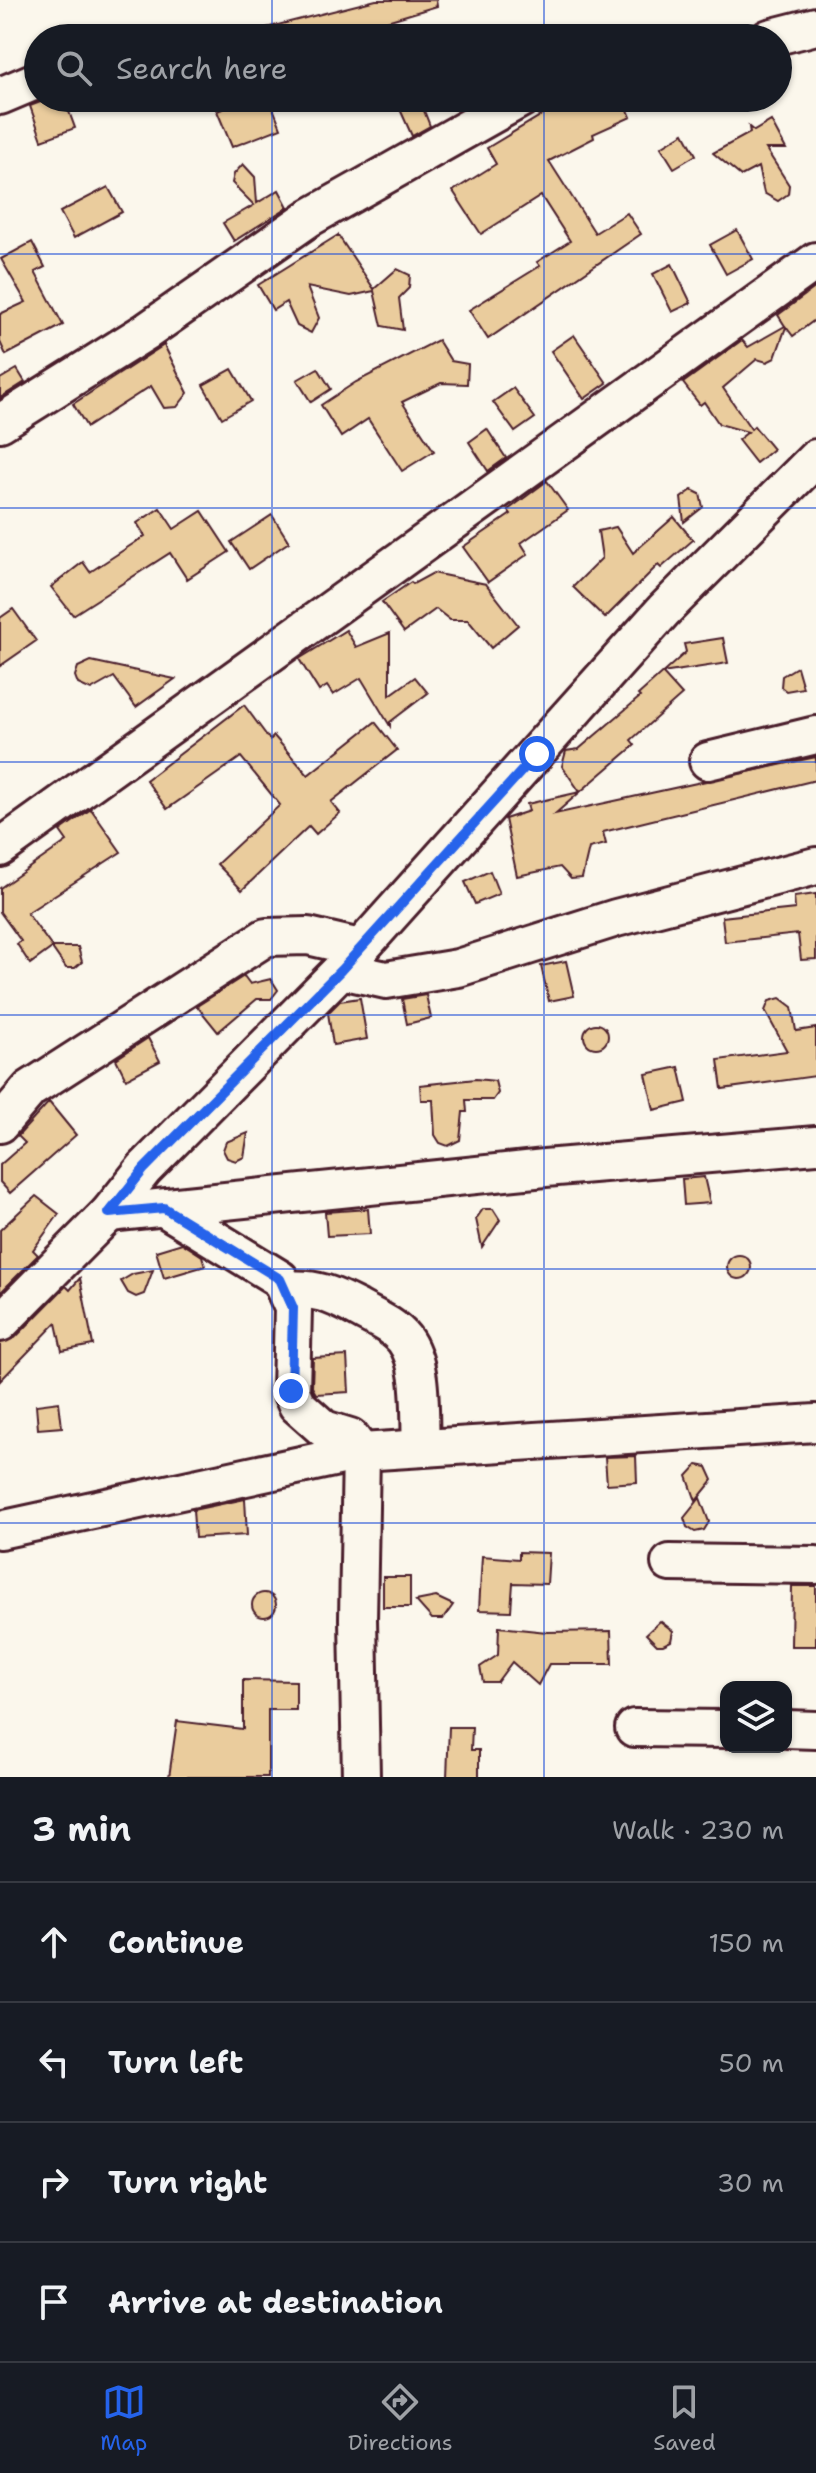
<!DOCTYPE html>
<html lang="en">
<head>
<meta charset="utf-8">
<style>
  :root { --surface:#171b24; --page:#20242c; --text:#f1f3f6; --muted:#9ea1a6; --line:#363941; --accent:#2563eb }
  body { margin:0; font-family:"Shantell Sans",sans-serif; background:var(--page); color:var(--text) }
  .controls { position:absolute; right:24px; bottom:24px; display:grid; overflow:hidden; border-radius:16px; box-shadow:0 2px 6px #0004 }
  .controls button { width:72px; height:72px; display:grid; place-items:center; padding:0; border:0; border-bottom:2px solid var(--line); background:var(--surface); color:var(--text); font:40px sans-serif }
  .stop { position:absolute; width:24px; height:24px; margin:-18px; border:6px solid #2563eb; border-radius:50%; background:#fff }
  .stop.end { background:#2563eb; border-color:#fff; box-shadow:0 2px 8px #0008 }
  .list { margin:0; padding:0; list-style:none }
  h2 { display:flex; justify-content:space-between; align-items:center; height:104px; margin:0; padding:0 32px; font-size:34px }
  h2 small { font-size:26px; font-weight:400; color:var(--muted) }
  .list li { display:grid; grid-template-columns:52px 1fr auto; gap:24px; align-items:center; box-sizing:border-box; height:120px; padding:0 32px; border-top:2px solid var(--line) }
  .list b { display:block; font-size:30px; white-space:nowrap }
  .list em { font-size:26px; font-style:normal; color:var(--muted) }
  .icon { flex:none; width:44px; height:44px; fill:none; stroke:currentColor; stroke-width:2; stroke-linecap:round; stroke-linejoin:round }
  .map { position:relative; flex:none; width:816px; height:1777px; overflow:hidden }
  .search { position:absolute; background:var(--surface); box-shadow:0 2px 6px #0004; left:24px; right:24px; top:24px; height:88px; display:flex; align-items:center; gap:20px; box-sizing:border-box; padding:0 28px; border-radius:44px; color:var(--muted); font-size:30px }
  .sheet { height:584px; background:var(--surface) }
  nav { display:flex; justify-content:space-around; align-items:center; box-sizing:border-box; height:112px; border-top:2px solid var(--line); background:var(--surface); font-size:22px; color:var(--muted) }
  nav a { display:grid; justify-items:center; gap:4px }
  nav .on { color:var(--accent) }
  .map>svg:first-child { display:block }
  .building { fill:#eacc9d; stroke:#4a1f2b; stroke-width:2 }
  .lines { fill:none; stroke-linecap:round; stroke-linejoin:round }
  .minor-casing { stroke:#4a1f2b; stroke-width:42 }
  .minor { stroke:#fbf7ec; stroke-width:36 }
  .route { stroke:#2563eb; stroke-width:10 }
  .grid { fill:none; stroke:#1d4ed8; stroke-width:2; stroke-opacity:0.55 }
</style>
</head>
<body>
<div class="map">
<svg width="816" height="1777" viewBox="0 0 816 1777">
  <rect width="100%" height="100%" fill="#fbf7ec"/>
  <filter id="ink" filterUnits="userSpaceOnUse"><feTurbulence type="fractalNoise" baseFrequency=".0125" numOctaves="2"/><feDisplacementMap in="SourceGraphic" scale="16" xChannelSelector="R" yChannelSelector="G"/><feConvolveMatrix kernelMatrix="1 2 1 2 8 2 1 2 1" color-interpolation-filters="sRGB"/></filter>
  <g filter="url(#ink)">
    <g class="building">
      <polygon points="376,0 436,0 437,6 370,26 372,34 356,38 259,38 258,30"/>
      <polygon points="51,98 64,98 75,128 42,140 30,106"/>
      <polygon points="250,98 269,98 281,128 232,147 217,111"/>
      <polygon points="395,98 419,98 430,126 412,136"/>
      <polygon points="570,98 623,98 631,117 593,134 594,138 549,161 595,233 627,213 641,234 488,339 469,310 540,266 537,262 570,241 541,196 481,234 453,191 496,164 487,148"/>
      <polygon points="771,121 786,149 766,149 789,185 788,194 778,201 764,193 758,167 741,176 713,153 750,133 749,127 754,131"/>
      <polygon points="684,133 696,155 674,168 661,147"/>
      <polygon points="243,164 255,177 257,203 279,190 288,207 234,241 223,223 254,205 232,183 234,174"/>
      <polygon points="108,187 122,212 74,238 60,212"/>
      <polygon points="737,230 753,259 726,274 710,245"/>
      <polygon points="338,235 374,289 397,269 410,275 409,288 399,298 403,330 382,326 374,291 351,296 307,287 319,318 311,333 297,326 286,302 273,310 258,285"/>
      <polygon points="32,242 45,267 35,272 63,325 6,355 0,342 0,314 26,302 1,259"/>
      <polygon points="672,264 691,303 672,312 653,274"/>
      <polygon points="816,287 816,319 793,336 786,327 775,358 767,362 757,359 723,388 751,429 754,426 773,449 756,463 738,440 748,432 719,424 704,402 700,405 683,383 742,340 748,347 785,326 778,315"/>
      <polygon points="574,335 607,383 584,399 551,351"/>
      <polygon points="438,340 451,361 468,364 467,384 441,383 402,402 434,451 402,471 368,419 341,437 321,405 356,382"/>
      <polygon points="164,345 188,393 177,407 164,408 151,386 87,427 73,404"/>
      <polygon points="318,368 331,389 311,402 297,380"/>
      <polygon points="17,369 25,382 0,398 0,379"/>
      <polygon points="232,369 251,401 222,418 203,385"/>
      <polygon points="513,388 535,418 515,432 493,402"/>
      <polygon points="487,429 506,458 488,471 469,442"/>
      <polygon points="547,481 568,510 521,543 528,554 488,582 463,547 511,514 508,510"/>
      <polygon points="692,490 700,494 703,507 684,522 681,498"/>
      <polygon points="160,508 174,529 202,511 229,552 187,579 170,553 73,615 51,587 83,562 90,572 145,536 137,523"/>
      <polygon points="272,515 289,542 249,569 231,542"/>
      <polygon points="674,517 693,540 661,568 658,565 605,618 573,587 602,558 598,531 616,527 633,553"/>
      <polygon points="433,573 486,584 518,625 491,648 468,620 450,620 436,609 404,632 382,602 411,582 413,584"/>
      <polygon points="13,609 36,641 0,666 0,618"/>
      <polygon points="346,630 356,647 390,633 390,695 415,677 428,693 390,722 390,726 361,678 333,695 327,686 319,691 299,659"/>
      <polygon points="723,638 728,663 662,673 682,695 631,740 635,745 580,792 562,766 566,751 579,749 640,697 638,695 686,652 684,644"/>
      <polygon points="91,661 146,673 175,679 136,707 114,677 91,690 78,684 75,676 78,667"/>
      <polygon points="797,667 803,688 786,691 781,687 782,676"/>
      <polygon points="244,705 270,740 274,736 308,775 375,722 397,750 331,802 340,813 316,834 309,826 242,890 217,864 280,805 241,757 167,809 146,780"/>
      <polygon points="816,757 816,780 603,832 606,844 589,848 582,878 571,879 560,867 517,876 505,819 529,811 527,804 580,792 555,814"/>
      <polygon points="91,809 121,852 27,913 52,947 78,947 82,962 75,968 66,968 52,948 30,964 17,944 21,941 0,912 0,888 67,841 60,831"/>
      <polygon points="490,871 499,894 475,904 465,882"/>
      <polygon points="816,894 816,959 801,960 798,934 725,942 722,917 795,909 794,897"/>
      <polygon points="566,961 574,996 549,1001 541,966"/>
      <polygon points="244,976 250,984 271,979 278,990 271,999 257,999 218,1032 197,1006"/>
      <polygon points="426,995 431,1018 407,1024 402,999"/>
      <polygon points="360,998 367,1039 333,1045 328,1013 340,1001"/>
      <polygon points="780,998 792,1007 796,1031 816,1028 816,1076 722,1089 718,1060 787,1051 765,1011 769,1001"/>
      <circle cx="596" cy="1036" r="12"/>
      <polygon points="148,1038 160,1061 126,1079 116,1059"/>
      <polygon points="679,1067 687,1102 654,1110 646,1074"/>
      <polygon points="476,1079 495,1081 498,1093 493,1100 466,1100 467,1112 463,1112 460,1140 448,1146 440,1143 435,1135 433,1100 421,1100 420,1085"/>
      <polygon points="49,1102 76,1135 10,1193 0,1182 0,1165 25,1143 18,1136"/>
      <polygon points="248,1133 244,1157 236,1161 227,1158 223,1150 226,1142"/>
      <polygon points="704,1177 710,1203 684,1205 682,1179"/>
      <polygon points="36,1196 59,1214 33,1250 38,1255 0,1293 0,1230"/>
      <polygon points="368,1209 370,1234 327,1236 325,1212"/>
      <polygon points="483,1209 493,1209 500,1220 482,1247 476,1219"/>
      <polygon points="182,1243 202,1256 205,1266 164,1278 156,1251"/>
      <circle cx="739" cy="1267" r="12"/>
      <polygon points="153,1270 144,1294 136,1297 128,1293 121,1281 133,1274"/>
      <polygon points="80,1278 93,1345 62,1351 56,1323 0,1381 0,1343 15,1338 66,1286 70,1290"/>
      <polygon points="347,1356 349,1392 316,1394 312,1387 313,1358"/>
      <polygon points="59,1402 62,1427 38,1429 36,1405"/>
      <polygon points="636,1456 637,1482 607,1484 605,1457"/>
      <polygon points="697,1465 707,1467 713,1480 696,1501 687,1476"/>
      <polygon points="700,1498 709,1522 704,1530 695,1532 687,1527 684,1518"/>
      <polygon points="245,1499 247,1535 195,1538 193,1510"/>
      <polygon points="519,1552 549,1553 547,1584 513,1583 511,1611 479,1610 482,1556 519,1559"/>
      <rect x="383" y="1577" width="27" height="30"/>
      <polygon points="792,1586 816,1586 816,1646 791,1646"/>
      <circle cx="264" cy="1605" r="12"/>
      <polygon points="436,1597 453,1605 443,1619 432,1619 416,1601"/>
      <polygon points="660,1621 673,1631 671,1641 663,1645 657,1645 646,1634"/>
      <polygon points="499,1627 547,1632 611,1631 612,1664 549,1664 538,1685 512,1662 497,1682 483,1682 480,1667 498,1655"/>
      <polygon points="243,1680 296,1681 296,1710 268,1710 268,1777 169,1777 177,1721 243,1729"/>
      <polygon points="449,1727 472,1727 471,1750 479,1750 479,1777 447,1777"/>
    </g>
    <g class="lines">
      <g class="minor-casing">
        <g id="minor">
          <polyline points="769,38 816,26"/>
          <polyline points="0,96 38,80"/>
          <polyline points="0,423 147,331 309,218 522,98"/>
          <polyline points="708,761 816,735"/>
          <polyline points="0,848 816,261"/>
          <polyline points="341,970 386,980 458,968 616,918 816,866"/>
          <polyline points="0,1124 30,1089 266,937 308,936 360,948"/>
          <polyline points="164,1208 280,1279 293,1308 291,1391 297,1405 324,1429 350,1437 361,1452 358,1619 361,1777"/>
          <polyline points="109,1213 545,1168 816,1145"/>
          <path d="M287 1290C315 1287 332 1295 357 1308 372 1317 392 1324 404 1339 424 1365 419 1416 421 1448"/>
          <polyline points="0,1323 109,1213 144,1169 341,970 664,610 816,458"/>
          <polyline points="0,1530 361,1452 816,1423"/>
          <polyline points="670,1563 816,1565"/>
          <polyline points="634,1728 726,1729"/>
          <polyline points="786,1729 816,1730"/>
        </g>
      </g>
      <use href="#minor" class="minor"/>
    </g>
  </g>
  <g class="lines" filter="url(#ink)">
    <polyline class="route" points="291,1391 293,1308 280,1279 164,1208 109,1213 144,1169 341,970 537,754"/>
  </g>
  <path class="grid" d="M272 0V38M544 0V38M272 98V1777M544 98V1777M0 254H816M0 508H816M0 762H816M0 1015H816M0 1269H816M0 1523H816"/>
</svg>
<div class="controls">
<button><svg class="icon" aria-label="layers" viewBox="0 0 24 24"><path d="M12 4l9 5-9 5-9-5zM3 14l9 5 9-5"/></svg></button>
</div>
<div class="stop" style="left:537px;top:754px"></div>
<div class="stop end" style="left:291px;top:1391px"></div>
<div class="search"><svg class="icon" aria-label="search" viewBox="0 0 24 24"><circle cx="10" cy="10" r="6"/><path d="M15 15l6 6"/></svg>Search here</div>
</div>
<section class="sheet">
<h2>3 min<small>Walk · 230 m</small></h2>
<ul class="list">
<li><svg class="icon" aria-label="ahead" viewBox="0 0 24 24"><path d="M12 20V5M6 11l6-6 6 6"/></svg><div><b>Continue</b></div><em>150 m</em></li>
<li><svg class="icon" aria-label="left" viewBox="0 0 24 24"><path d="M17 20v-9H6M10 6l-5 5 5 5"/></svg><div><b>Turn left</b></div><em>50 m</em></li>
<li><svg class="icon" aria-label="right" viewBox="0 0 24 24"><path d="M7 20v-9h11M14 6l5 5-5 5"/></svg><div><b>Turn right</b></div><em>30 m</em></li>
<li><svg class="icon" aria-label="arrive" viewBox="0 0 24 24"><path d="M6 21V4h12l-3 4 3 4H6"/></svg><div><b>Arrive at destination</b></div></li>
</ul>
</section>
<nav>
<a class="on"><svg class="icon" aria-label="map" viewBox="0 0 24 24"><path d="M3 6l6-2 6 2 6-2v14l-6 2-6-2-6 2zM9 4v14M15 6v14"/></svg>Map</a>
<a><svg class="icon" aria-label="directions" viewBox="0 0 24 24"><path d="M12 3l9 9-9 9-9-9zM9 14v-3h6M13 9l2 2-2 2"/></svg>Directions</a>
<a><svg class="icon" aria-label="saved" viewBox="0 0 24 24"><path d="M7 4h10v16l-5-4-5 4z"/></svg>Saved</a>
</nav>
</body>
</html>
